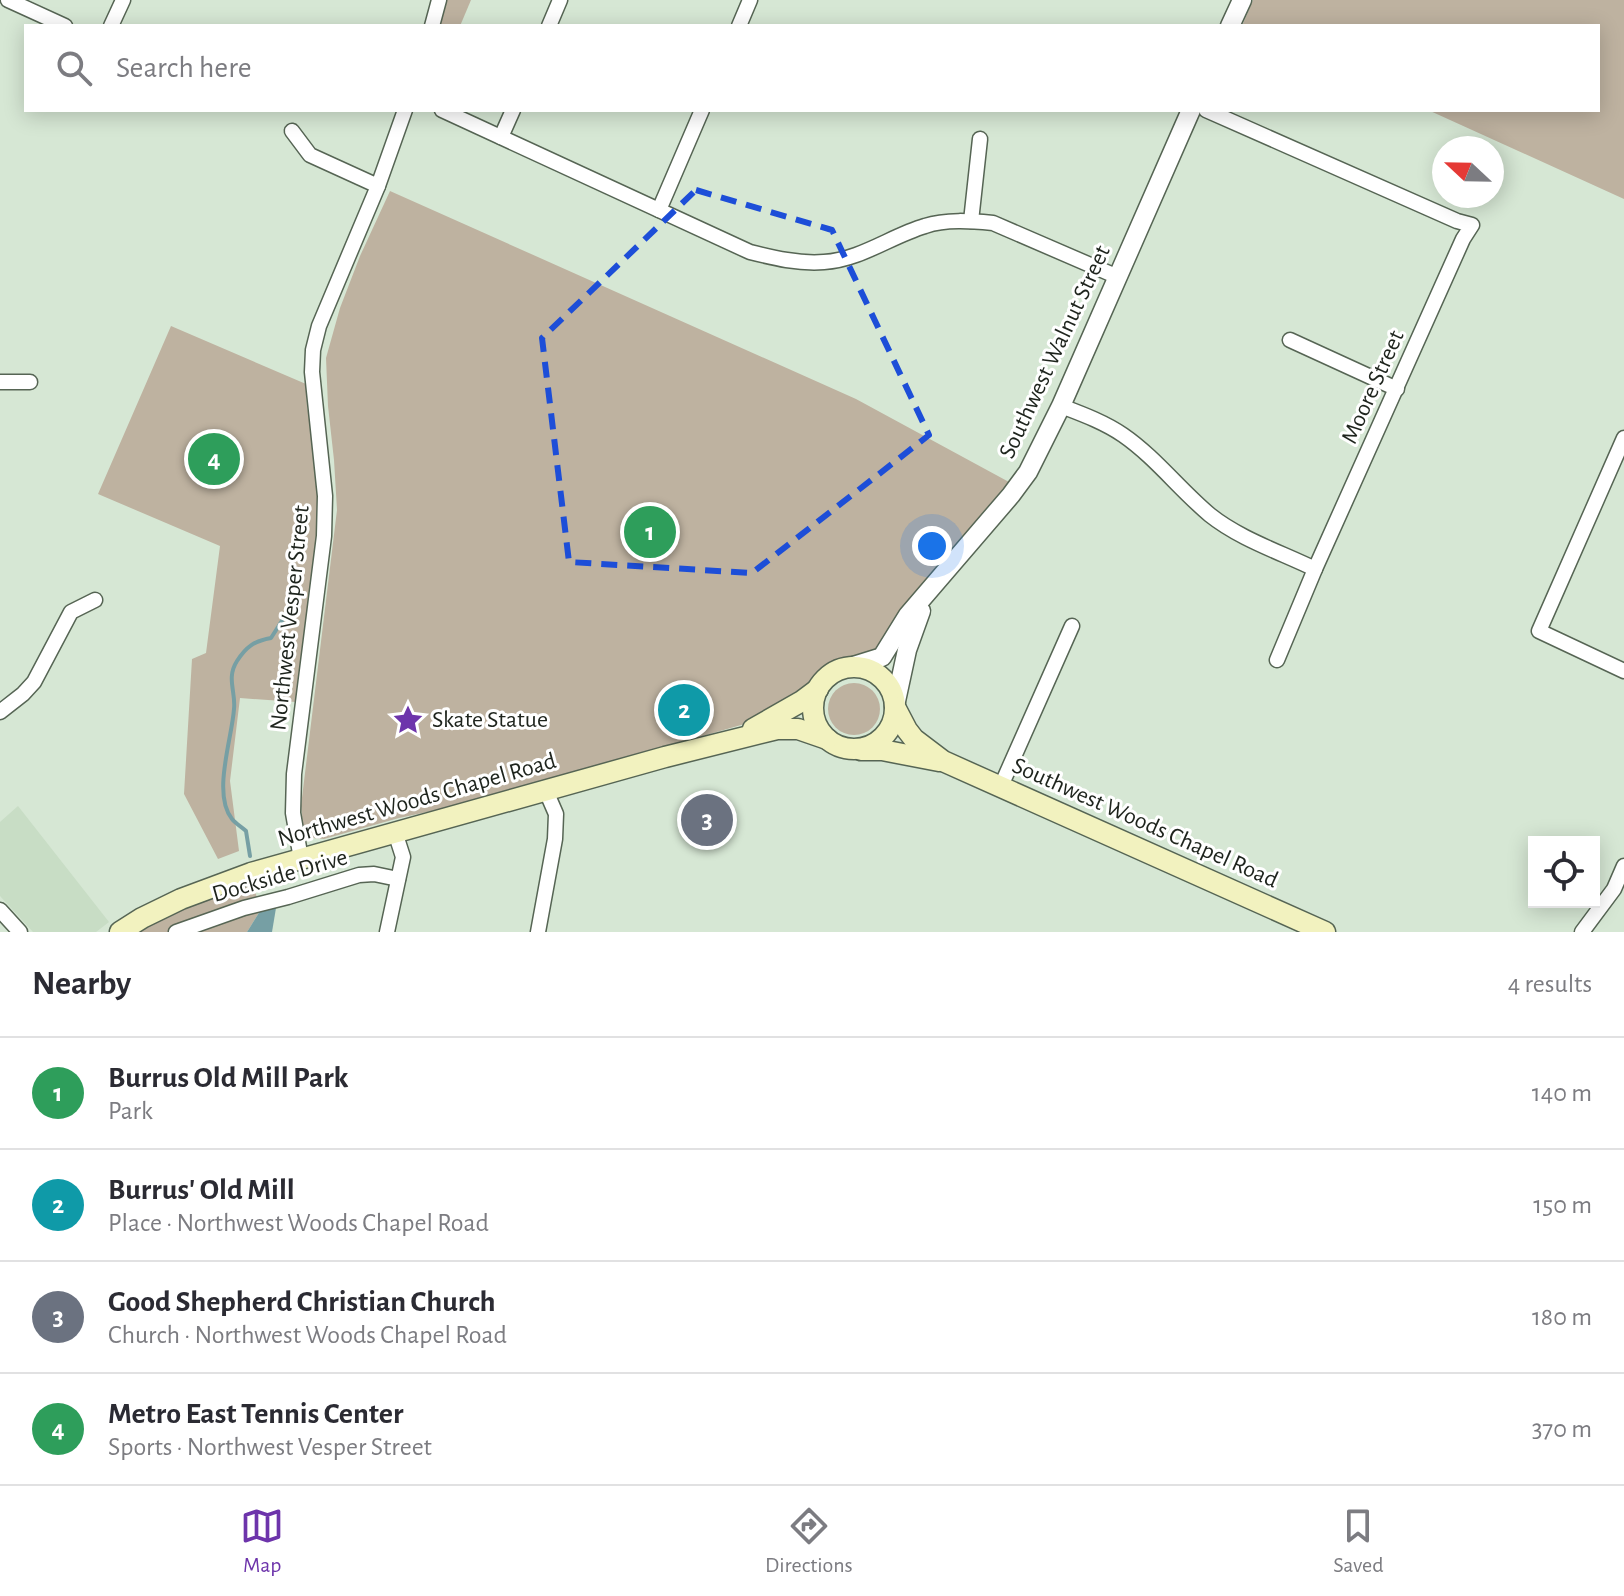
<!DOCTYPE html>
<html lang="en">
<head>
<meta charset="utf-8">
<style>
  :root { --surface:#fff; --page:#f2f2f3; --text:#2b2b33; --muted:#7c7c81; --line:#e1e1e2; --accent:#6d34ab }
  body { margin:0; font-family:"Alegreya Sans",sans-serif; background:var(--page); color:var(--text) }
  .controls { position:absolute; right:24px; bottom:24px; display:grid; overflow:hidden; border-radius:0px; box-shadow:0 4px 20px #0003 }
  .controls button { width:72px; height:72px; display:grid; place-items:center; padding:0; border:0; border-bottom:2px solid var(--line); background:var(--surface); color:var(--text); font:40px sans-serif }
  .compass { position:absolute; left:1432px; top:136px; width:72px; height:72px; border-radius:50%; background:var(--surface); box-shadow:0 4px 20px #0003; rotate:292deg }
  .you { position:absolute; left:932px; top:546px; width:28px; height:28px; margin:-20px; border:6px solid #fff; border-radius:50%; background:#1a73e8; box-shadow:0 0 0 12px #1a73e833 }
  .badge { display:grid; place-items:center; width:52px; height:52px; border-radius:50%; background:var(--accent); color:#fff; font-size:26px; font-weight:700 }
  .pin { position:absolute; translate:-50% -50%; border:4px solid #fff; box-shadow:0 2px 8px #0006 }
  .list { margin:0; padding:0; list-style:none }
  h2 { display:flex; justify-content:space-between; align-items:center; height:104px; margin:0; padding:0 32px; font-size:34px }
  h2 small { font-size:26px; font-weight:400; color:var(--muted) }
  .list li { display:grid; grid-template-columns:52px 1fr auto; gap:24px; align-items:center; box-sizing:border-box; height:112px; padding:0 32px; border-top:2px solid var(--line) }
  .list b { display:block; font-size:30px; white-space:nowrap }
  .list p { margin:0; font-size:26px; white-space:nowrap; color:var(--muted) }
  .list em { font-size:26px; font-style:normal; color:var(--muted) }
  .icon { flex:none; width:44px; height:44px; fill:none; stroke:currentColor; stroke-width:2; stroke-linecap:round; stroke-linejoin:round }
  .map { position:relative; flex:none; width:1624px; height:932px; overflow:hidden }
  .search { position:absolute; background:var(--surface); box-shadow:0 4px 20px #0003; left:24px; right:24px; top:24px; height:88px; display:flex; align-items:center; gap:20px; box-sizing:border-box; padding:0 28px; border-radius:0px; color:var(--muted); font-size:30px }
  .sheet { height:552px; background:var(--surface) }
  nav { display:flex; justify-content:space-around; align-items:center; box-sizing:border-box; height:112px; border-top:2px solid var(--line); background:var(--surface); font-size:22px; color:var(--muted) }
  nav a { display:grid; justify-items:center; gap:4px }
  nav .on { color:var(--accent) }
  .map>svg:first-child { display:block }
  .built { fill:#c8ddc5 }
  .green { fill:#beb2a0 }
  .water { fill:#769fa4 }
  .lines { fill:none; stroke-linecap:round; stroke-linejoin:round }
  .stream { stroke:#769fa4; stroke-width:4 }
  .minor-casing { stroke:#566554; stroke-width:17 }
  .tertiary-casing { stroke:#566554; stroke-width:21 }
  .secondary-casing { stroke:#566554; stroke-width:23 }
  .minor { stroke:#fff; stroke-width:14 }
  .tertiary { stroke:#fff; stroke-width:18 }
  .secondary { stroke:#f2f2bf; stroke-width:20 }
  .marked { fill:none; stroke:#1d4ed8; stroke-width:6; stroke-dasharray:16 10; stroke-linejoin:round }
  .labels { text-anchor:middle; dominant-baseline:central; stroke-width:6; stroke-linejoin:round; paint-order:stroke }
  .street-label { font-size:24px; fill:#1e241d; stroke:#fff }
  .poi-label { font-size:24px; fill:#1e241d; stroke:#fff; text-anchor:start }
</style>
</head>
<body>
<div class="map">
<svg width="1624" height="932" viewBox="0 0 1624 932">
  <rect width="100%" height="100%" fill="#d6e7d4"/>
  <polygon class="built" points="18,806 109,922 96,932 33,932 0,896 0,822"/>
  <g class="green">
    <polygon points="446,0 471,0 460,26 440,26"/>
    <polygon points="1253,0 1624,0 1624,199 1428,110 1598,110 1598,26 1242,26"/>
    <polygon points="390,191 856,399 1009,482 923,582 883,647 827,673 805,693 755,721 469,803 399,818 324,839 312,838 303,827 301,806 337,510 334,460 328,406 326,358 340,308 360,256"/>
    <polygon points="171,326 306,384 307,407 313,435 318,482 319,534 296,702 240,698 230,781 239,851 218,859 184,794 192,659 206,653 220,546 98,494"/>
    <circle cx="854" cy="709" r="26"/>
    <polygon points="251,873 260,911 247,932 121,932"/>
  </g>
  <polygon class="water" points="276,908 272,932 247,932 260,911"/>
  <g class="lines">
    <path class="stream" d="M250 856 246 831C242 827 236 824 232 819 212 794 232 739 234 709 236 692 226 678 237 661 246 647 254 641 271 638L285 616 296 586"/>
    <g class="minor-casing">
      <g id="minor">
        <polyline points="8,0 65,26"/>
        <polyline points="111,26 123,0"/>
        <polyline points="432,26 439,0"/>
        <polyline points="549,26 560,0"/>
        <polyline points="739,26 750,0"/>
        <path d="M442 110 750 252C774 258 799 264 824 262 860 260 891 236 925 226 946 219 971 221 993 223L1118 277"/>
        <polyline points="1206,110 1457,221 1472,225 1463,239 1315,569 1277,660"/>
        <polyline points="292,131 310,155 378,186"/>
        <polyline points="501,137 513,110"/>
        <polyline points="659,210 702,110"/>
        <polyline points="971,221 980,139"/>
        <polyline points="1290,340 1397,389"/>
        <polyline points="0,382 30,382"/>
        <path d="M1061 406C1082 414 1104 422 1123 435 1155 457 1180 490 1210 515 1240 539 1280 552 1315 569"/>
        <polyline points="1624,438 1539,631 1624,671"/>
        <polyline points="0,712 23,694 34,682 71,612 95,600"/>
        <polyline points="1001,786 1072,626"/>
        <polyline points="301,859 293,813 294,774 324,536 325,496 312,372 313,350 319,326 378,186 405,110"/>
        <polyline points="0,910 20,932"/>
        <polyline points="176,932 244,908 288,897 359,875 374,874 398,879"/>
        <polyline points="387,932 403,857 395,832"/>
        <polyline points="538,932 555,839 556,814 546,791"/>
        <polyline points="1582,932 1614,889 1624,866"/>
      </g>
    </g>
    <g class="tertiary-casing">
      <g id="tertiary">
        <polyline points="1230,26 1242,0"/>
        <polyline points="850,667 882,657 908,615 1011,495 1028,472 1061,406 1191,110"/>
        <polyline points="896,701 907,650 921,611"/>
      </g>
    </g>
    <g class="secondary-casing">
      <g id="secondary">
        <circle cx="854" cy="708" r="41"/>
        <polyline points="895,707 907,730 914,739 943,761 1325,932"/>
        <polyline points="753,729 802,701 818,689"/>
        <polyline points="861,750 882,750 939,761"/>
        <polyline points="120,932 142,918 181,899 251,873 665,757 777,729 798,729 827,739"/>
      </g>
    </g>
    <use href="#minor" class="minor"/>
    <use href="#tertiary" class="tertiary"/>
    <use href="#secondary" class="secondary"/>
  </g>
  <path class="marked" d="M696 190 832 230 929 435 752 573 569 562 542 338Z"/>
  <defs>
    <g id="sight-bare" transform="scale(2.4)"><path d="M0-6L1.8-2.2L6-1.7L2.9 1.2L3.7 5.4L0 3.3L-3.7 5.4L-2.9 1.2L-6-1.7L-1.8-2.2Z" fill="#6d34ab" stroke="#fff" stroke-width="2.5" paint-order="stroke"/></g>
  </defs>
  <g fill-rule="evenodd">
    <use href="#sight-bare" x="408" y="720"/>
  </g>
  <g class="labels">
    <g class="street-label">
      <text transform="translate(1055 352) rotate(-65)">Southwest Walnut Street</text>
      <text transform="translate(1373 387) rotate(-66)">Moore Street</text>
      <text transform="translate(290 618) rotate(-84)">Northwest Vesper Street</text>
      <text transform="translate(417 800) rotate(-16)">Northwest Woods Chapel Road</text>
      <text transform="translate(1145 823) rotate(24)">Southwest Woods Chapel Road</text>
      <text transform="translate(280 876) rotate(-16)">Dockside Drive</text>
    </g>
    <g class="poi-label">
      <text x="432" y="720">Skate Statue</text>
    </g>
  </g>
</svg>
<div class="controls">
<button><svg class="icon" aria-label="locate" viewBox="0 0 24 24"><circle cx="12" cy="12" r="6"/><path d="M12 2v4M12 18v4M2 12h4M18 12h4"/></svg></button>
</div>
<svg class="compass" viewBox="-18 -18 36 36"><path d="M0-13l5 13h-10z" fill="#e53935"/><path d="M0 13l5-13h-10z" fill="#7c7c81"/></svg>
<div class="you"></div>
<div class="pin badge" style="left:650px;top:532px;background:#2e9e5b">1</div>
<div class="pin badge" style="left:684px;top:710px;background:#0f9aa8">2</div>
<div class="pin badge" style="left:707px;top:820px;background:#6b7280">3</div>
<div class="pin badge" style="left:214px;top:459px;background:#2e9e5b">4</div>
<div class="search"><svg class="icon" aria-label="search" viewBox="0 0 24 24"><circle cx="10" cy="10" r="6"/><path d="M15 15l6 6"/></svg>Search here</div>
</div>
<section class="sheet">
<h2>Nearby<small>4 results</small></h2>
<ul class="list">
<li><span class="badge" style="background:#2e9e5b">1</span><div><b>Burrus Old Mill Park</b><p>Park</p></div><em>140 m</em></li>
<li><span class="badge" style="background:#0f9aa8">2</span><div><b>Burrus' Old Mill</b><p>Place · Northwest Woods Chapel Road</p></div><em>150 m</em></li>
<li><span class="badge" style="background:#6b7280">3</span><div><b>Good Shepherd Christian Church</b><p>Church · Northwest Woods Chapel Road</p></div><em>180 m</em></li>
<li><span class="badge" style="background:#2e9e5b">4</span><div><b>Metro East Tennis Center</b><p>Sports · Northwest Vesper Street</p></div><em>370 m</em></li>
</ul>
</section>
<nav>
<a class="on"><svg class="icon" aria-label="map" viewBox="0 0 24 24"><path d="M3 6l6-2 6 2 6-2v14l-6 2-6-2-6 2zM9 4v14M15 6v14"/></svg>Map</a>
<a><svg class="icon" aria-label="directions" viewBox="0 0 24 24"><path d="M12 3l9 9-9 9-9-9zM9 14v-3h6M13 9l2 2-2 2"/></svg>Directions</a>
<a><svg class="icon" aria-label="saved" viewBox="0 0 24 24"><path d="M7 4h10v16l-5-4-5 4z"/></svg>Saved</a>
</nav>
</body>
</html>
